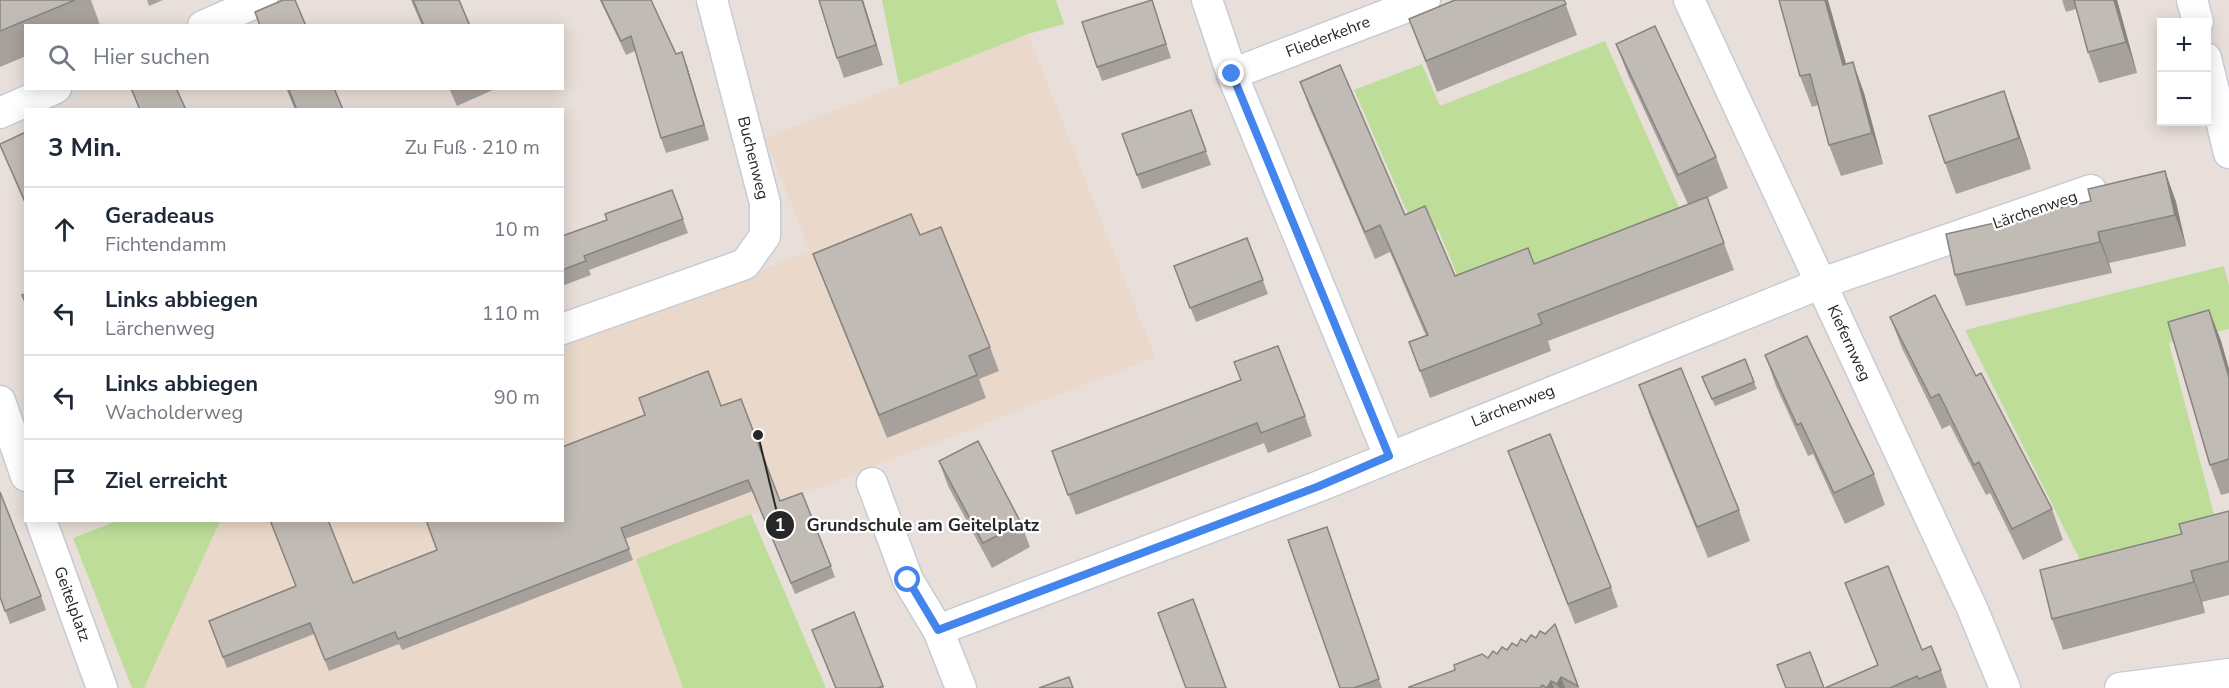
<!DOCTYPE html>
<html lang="de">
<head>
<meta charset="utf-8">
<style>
  :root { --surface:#fff; --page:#f6f6f7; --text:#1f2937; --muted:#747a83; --line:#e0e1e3 }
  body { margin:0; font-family:"Nunito Sans",sans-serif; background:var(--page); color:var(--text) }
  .controls { position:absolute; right:18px; top:18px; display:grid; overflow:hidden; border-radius:0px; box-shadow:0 3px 15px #0003 }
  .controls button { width:54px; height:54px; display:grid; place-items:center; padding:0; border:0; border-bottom:2px solid var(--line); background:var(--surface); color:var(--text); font:30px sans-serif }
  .stop { position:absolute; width:18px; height:18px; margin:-14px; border:4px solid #4385ed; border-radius:50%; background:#fff }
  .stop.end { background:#4385ed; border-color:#fff; box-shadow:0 2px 6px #0008 }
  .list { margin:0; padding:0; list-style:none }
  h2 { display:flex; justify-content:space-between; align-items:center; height:78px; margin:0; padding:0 24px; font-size:26px }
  h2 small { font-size:20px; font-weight:400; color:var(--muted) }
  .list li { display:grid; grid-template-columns:39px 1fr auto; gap:18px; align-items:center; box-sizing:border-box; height:84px; padding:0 24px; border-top:2px solid var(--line) }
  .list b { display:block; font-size:22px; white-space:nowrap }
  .list p { margin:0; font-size:20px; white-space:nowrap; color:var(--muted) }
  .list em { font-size:20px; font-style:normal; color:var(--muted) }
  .icon { flex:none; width:33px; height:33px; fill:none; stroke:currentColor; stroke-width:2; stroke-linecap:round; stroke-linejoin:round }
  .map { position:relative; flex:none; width:2229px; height:688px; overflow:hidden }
  .search { position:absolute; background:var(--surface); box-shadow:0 3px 15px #0003; left:24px; top:24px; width:540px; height:66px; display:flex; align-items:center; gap:15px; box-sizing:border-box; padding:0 21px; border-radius:0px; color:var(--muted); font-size:22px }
  .panel { position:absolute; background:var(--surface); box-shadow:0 3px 15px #0003; left:24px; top:108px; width:540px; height:414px; border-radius:0px }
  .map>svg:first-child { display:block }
  .education { fill:#ead9ca }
  .green { fill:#bedd99 }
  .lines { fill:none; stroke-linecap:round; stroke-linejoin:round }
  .street-casing { stroke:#c5ccd5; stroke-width:33 }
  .street { stroke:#fff; stroke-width:30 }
  .wall { fill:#a6a19c }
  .shaded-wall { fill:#87837f }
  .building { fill:#c1bbb5; stroke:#87837f; stroke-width:1.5 }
  .route { stroke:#4385ed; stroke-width:8 }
  .labels { text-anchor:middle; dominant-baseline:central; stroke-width:4.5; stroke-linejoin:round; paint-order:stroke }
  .street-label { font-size:16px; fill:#272727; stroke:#fff }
  .leader { fill:none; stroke:#272727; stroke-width:2 }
  .callout-dot { fill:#272727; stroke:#fff; stroke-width:2 }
  .mark-label { font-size:18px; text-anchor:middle; font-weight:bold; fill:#fff }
  .callout-label { font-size:18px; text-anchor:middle; font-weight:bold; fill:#272727; stroke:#fff; stroke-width:4.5; stroke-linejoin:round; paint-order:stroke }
</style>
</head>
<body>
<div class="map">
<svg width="2229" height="688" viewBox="0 0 2229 688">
  <rect width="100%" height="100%" fill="#e9dfda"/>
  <polygon class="education" points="1028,34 1155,357 637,559 683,688 144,688 220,521 562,520 563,347 810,251 765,138"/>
  <g class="green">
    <polygon points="882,0 1056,0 1064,24 1028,34 899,85"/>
    <polygon points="1605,41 1685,221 1469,304 1438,229 1418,237 1354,90 1422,64 1440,106"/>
    <polygon points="2224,266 2229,286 2229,329 2169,343 2219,533 2089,578 1965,330"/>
    <polygon points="751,514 826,688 683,688 636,559"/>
    <polygon points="117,521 220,521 144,688 132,688 73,538"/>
  </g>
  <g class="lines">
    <g class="street-casing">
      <g id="street">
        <polyline points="1207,0 1232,74 1389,456"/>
        <polyline points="1689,0 1972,608 2005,688"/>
        <polyline points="2192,0 2198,22"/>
        <polyline points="203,26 262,0"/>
        <polyline points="2206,58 2229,153"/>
        <polyline points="1232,74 1425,0"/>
        <polyline points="0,113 56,88"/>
        <polyline points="562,329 745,264 765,236 765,203 712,0"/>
        <polyline points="0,401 26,476"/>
        <polyline points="872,483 908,580 938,630 961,688"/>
        <polyline points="41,520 102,688"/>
        <polyline points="938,630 1317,487 1822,283 2091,190"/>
        <polyline points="2120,688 2229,674"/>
      </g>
    </g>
    <use href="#street" class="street"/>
  </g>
  <g class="wall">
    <polygon points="0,0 91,0 100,25 26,26 26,56 0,67"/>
    <polygon points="147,0 163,0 149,6"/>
    <polygon points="411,0 459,0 470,26 422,26"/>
    <polygon points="600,0 651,0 676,54 687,66 709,140 666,153 661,138 635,51 626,55"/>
    <polygon points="863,0 883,65 844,78 837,58"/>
    <polygon points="1152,0 1171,58 1102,81 1097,67"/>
    <polygon points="1564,0 1577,35 1437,92 1409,19"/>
    <polygon points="2062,0 2117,0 2137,73 2099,83 2088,52 2076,9 2066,12"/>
    <polygon points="1616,44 1716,157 1728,188 1707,198 1734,270 1548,341 1551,351 1430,398 1409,342 1426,336 1390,252 1375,259 1310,109 1300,82 1405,215 1455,276 1534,264 1688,204 1628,75"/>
    <polygon points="1846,64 1864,93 1883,164 1841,176 1829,145 1818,105 1812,107 1800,76"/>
    <polygon points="286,88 334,88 343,110 295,110"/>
    <polygon points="449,88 495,88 495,89 457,106"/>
    <polygon points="2004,91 2031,169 1956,194 1945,163"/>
    <polygon points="1191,110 1211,165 1142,189 1122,134"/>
    <polygon points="26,132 26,206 0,146"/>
    <polygon points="2165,171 2176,202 2186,246 2109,263 2112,273 1966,306 1955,275 2091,201"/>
    <polygon points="683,219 688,233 589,270 591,275 562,286 562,236"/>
    <polygon points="920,235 990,347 999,371 979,379 986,398 887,438 822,277 813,254"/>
    <polygon points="1247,238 1268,294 1196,322 1174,266"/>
    <polygon points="2209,310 2221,341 2229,369 2229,493 2221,495 2210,465"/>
    <polygon points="1890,317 1976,376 2052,509 2063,540 2023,560 1990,493 1986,495 1950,425 1942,429 1902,348"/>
    <polygon points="1765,355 1874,474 1885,505 1845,524 1813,454 1808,456 1776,386"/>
    <polygon points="1240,380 1305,416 1312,436 1268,453 1264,443 1076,515 1052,451"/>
    <polygon points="1754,382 1757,389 1715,406 1705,384"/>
    <polygon points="1639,385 1739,510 1750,541 1708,558 1650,416"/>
    <polygon points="721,406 780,501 802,493 835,577 795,594 753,491 625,539 633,560 402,650 399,644 329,671 314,634 227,668 209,621 353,583 437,550"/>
    <polygon points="1508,451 1611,587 1618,607 1575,624"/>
    <polygon points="939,461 1021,523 1030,547 992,568 948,486"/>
    <polygon points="2229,511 2229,595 2202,602 2205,613 2063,650 2052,619 2182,534"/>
    <polygon points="1327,527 1382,688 1340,688"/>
    <polygon points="1845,583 1922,650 1941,670 1947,688 1825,688 1878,666"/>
    <polygon points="41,596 46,610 10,624 0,597"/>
    <polygon points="854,612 884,688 835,688 819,647 812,630"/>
    <polygon points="1555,624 1579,688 1409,688 1488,658 1536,638 1545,634"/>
  </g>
  <g class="shaded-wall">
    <polygon points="862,0 863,0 883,65 876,45"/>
    <polygon points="1825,0 1828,0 1855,95 1843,65"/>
    <polygon points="2114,0 2117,0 2137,73 2126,42"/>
    <polygon points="682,52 687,66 709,140 704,125"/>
    <polygon points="1853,62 1864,93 1883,164 1872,133"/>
    <polygon points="2004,91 2015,122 2031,169 2019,138"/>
    <polygon points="2165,171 2176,202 2186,246 2175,215"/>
    <polygon points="2098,232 2109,263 2112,273 2100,242"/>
    <polygon points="2209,310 2221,341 2229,369 2229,377"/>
    <polygon points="2191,571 2202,602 2205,613 2194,582"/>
    <polygon points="1561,677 1565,688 1559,688 1557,684"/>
    <polygon points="1551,681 1554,688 1548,688"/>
  </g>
  <g class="building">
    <polygon points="0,0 75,0 0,31"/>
    <polygon points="283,0 295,0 306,26 260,26 255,12"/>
    <polygon points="413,0 459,0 470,26 424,26"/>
    <polygon points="601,0 651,0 676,54 682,52 704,125 661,138 631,36 621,41"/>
    <polygon points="819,0 862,0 876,45 837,58"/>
    <polygon points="1152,0 1166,44 1097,67 1082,22"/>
    <polygon points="1455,0 1564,0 1566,4 1426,61 1409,19"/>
    <polygon points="1779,0 1825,0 1843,65 1853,62 1872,133 1829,145 1810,74 1800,76"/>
    <polygon points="2074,0 2114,0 2126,42 2088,52"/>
    <polygon points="1655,26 1716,157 1678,175 1616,44"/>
    <polygon points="1340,65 1405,215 1425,206 1455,276 1528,248 1534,264 1707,197 1724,243 1538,314 1542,324 1420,371 1409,342 1428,335 1380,225 1365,232 1300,82"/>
    <polygon points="131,88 176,88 186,110 140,110"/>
    <polygon points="288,88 334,88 343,110 297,110"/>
    <polygon points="2004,91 2019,138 1945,163 1929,116"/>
    <polygon points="1191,110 1206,151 1137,175 1122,134"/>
    <polygon points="26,132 26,204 0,145 0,144"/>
    <polygon points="2165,171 2175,215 2098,232 2100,242 1955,275 1946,234 2091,201 2088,189"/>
    <polygon points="672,190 683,219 584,256 586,261 562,270 562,236 607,220 605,214"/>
    <polygon points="911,214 920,235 941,227 990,347 969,356 977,375 879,415 813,254"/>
    <polygon points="1247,238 1263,280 1190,308 1174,266"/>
    <polygon points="26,294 26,304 22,295"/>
    <polygon points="1935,295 1976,376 1981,373 2052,509 2012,529 1979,462 1974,465 1939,394 1931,398 1890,317"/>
    <polygon points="2209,310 2229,377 2229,459 2210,465 2168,322"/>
    <polygon points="1807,336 1874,474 1834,493 1801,423 1797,425 1765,355"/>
    <polygon points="1278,346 1305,416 1261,433 1257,423 1068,495 1052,451 1241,380 1234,362"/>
    <polygon points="1745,359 1754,382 1712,399 1702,377"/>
    <polygon points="1681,368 1739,510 1697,527 1639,385"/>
    <polygon points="708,371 721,406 741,399 780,501 802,493 831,566 791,583 748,480 621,528 629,549 398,639 395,632 325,660 310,623 223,657 209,621 296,586 270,520 328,520 353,583 437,550 426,520 562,520 562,447 645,415 639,398"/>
    <polygon points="1550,434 1611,587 1568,604 1508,451"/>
    <polygon points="978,441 1021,523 983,543 939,461"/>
    <polygon points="0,492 41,596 5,611 0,597"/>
    <polygon points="2229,511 2229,561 2191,571 2194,582 2052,619 2040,570 2182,534 2179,524"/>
    <polygon points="1327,527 1379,679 1354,688 1340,688 1288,540"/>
    <polygon points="1888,566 1922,650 1931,646 1941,670 1919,679 1917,676 1890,688 1825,688 1878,665 1845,583"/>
    <polygon points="1193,599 1226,688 1186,688 1158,613"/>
    <polygon points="854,612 883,686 878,688 836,688 812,630"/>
    <polygon points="1555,624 1578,686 1561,677 1557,684 1551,681 1547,688 1542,685 1540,688 1409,688 1409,687 1455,670 1454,665 1482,654 1488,658 1493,651 1497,654 1502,647 1507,650 1512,643 1517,646 1521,639 1526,642 1531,635 1536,638 1540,631 1545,634"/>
    <polygon points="1810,652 1824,688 1786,688 1777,665"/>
    <polygon points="1069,677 1073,688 1039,688"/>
  </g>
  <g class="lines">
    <polyline class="route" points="908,580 938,630 1317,487 1389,456 1232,74"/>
  </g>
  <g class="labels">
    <g class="street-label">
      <text transform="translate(1328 37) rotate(-21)">Fliederkehre</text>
      <text transform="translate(753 158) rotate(76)">Buchenweg</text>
      <text transform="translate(2035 210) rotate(-19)">Lärchenweg</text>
      <text transform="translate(1849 343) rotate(65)">Kiefernweg</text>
      <text transform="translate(1513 406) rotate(-22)">Lärchenweg</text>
      <text transform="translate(72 604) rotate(70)">Geitelplatz</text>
    </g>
  </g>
  <path class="leader" d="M758 435L780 525"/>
  <g class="callout-dot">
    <circle cx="758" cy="435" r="6"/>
    <circle cx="780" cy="525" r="15"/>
  </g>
  <g class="mark-label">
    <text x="780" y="531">1</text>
  </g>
  <g class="callout-label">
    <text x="923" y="531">Grundschule am Geitelplatz</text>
  </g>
</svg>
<div class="controls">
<button>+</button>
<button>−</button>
</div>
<div class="stop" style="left:908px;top:580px"></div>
<div class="stop end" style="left:1232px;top:74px"></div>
<div class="search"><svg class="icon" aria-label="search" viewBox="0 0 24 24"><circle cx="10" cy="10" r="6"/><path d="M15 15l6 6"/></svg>Hier suchen</div>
<section class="panel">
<h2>3 Min.<small>Zu Fuß · 210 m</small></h2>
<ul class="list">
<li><svg class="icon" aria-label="ahead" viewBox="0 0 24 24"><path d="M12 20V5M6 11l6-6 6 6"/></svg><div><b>Geradeaus</b><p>Fichtendamm</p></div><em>10 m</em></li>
<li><svg class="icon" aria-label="left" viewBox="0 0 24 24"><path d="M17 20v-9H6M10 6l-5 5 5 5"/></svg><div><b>Links abbiegen</b><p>Lärchenweg</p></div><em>110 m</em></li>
<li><svg class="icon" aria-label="left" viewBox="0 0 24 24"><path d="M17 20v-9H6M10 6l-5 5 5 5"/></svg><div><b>Links abbiegen</b><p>Wacholderweg</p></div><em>90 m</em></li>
<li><svg class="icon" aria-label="arrive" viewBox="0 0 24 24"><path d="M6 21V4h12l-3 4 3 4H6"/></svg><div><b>Ziel erreicht</b></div></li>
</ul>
</section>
</div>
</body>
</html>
